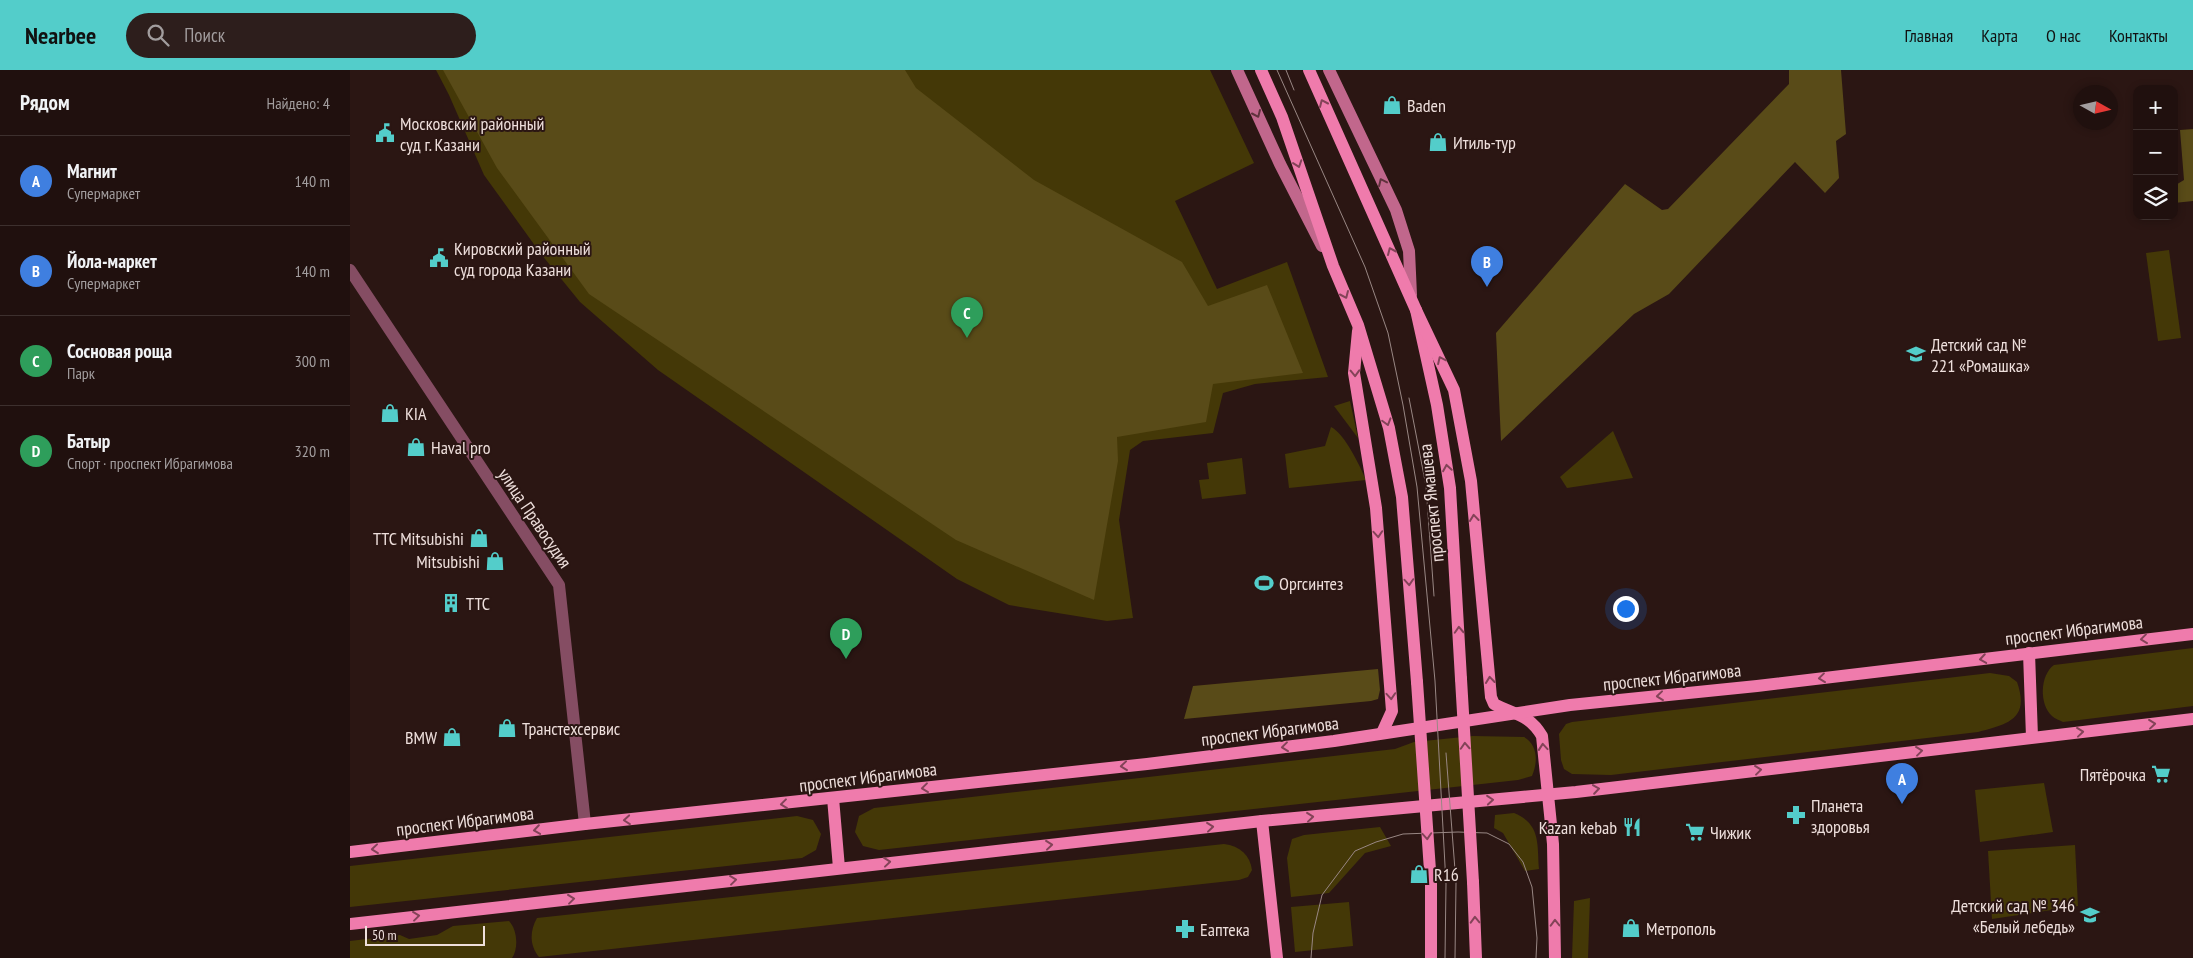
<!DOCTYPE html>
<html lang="ru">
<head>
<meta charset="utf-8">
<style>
  :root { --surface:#20100e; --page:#2d1e1c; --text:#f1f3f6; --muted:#a29d9e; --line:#3d302e; --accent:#53cdca }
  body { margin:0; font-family:"PT Sans Narrow",sans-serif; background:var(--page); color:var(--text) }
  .controls { position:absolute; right:15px; top:15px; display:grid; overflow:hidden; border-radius:10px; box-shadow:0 2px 8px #0003 }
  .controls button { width:45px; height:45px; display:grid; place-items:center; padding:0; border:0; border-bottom:1px solid var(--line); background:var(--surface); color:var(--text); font:25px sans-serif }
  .compass { position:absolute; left:1723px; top:15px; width:45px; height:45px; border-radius:50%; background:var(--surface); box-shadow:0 2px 8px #0003; rotate:98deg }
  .scale { position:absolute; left:15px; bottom:12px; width:120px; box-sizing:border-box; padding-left:5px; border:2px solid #eedfdc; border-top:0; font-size:14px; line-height:18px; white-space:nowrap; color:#eedfdc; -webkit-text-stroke:4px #2b1613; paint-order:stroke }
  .you { position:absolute; left:1275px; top:538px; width:18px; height:18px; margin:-12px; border:4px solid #fff; border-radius:50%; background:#1a73e8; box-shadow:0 0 0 8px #1a73e833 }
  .badge { display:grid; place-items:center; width:32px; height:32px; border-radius:50%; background:var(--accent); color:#fff; font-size:16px; font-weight:700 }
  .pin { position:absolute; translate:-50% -41px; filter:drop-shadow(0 1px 2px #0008) }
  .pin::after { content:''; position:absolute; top:26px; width:18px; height:15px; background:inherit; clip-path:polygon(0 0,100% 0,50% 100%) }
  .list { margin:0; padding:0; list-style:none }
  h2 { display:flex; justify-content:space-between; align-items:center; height:65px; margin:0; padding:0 20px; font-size:21px }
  h2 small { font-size:16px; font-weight:400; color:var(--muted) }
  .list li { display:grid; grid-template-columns:32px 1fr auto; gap:15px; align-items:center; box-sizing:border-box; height:90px; padding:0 20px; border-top:1px solid var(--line) }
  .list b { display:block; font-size:19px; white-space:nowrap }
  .list p { margin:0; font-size:16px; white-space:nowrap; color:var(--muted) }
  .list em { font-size:16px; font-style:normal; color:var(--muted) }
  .icon { flex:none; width:28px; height:28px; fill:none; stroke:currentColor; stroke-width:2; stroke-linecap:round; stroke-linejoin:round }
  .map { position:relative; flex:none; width:1843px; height:888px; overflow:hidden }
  header { display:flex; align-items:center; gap:30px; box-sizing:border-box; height:70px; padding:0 25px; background:var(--accent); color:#111 }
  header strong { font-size:24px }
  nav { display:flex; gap:28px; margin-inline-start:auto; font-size:18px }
  .search { width:350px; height:45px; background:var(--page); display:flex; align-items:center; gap:12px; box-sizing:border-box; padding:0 18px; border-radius:28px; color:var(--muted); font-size:19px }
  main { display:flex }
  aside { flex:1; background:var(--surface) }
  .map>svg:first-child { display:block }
  .green { fill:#443807 }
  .forest { fill:#594b18 }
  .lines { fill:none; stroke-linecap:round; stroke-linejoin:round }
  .minor { stroke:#854d63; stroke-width:12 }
  .secondary { stroke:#c1678c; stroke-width:12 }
  .primary { stroke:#ef7bac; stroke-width:12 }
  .tram { stroke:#998784; stroke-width:1 }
  .primary-bridge { stroke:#ef7bac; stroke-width:12 }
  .oneway { stroke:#834358 }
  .oneway2 { stroke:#60323d }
  .labels { text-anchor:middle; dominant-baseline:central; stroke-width:4; stroke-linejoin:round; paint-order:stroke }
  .poi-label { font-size:18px; fill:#eedfdc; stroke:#2b1613; text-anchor:start }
  .street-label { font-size:18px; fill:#eedfdc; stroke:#2b1613 }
</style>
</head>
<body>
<header>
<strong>Nearbee</strong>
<div class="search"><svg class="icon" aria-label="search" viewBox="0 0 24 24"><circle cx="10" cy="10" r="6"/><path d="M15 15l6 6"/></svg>Поиск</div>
<nav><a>Главная</a><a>Карта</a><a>О нас</a><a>Контакты</a></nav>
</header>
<main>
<aside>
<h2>Рядом<small>Найдено: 4</small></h2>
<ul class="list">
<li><span class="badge" style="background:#3f7fe0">A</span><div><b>Магнит</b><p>Супермаркет</p></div><em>140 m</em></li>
<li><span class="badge" style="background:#3f7fe0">B</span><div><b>Йола-маркет</b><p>Супермаркет</p></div><em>140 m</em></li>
<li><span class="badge" style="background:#2e9e5b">C</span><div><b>Сосновая роща</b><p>Парк</p></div><em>300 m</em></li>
<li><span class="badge" style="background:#2e9e5b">D</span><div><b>Батыр</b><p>Спорт · проспект Ибрагимова</p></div><em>320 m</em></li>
</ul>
</aside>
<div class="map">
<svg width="1843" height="888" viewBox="0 0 1843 888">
  <rect width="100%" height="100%" fill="#2b1613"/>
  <g class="green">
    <polygon points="86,0 860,0 904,93 825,131 867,219 937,192 978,307 905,314 873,323 863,363 793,371 780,380 769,450 783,548 757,551 659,535 607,509 308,300 230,232 191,184 134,105 99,25"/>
    <polygon points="1819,180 1831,268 1808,271 1796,183"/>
    <polygon points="1000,331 1008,368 984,336"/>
    <path d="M981 357C995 364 1010 396 1016 410L939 418 935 384 975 376Z"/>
    <polygon points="1263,361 1283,408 1217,418 1210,407"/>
    <polygon points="892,388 896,424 852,429 849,410 859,409 857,393"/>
    <path d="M1843 578V636L1713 652C1710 650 1705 649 1702 646 1689 634 1690 605 1704 595Z"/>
    <path d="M1640 603 1659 606 1667 612C1680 649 1658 654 1628 662L1261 705 1222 704 1214 699 1211 690 1209 664 1216 654 1222 652Z"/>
    <path d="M1123 666 1174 667C1188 675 1188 692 1182 706L1168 710 529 780 513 776 505 762 509 746 524 738 1045 679 1064 672Z"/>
    <polygon points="1694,713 1703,762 1630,772 1625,720"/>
    <path d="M1164 743C1191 754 1187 774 1189 799L1175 801 1153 763 1144 758 1145 745Z"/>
    <polygon points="447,746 463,750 471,764 466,780 452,788 0,837 0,796"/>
    <polygon points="1030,757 1041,776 1015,783 979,823 941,827 937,788 942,769 954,765"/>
    <path d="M874 774C890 776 900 785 902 800L898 807 889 810 189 887C179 875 180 860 187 848Z"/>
    <polygon points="1725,775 1728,836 1642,849 1638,781"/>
    <polygon points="1240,828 1238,888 1222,888 1224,831"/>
    <polygon points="999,832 1003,876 945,882 941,837"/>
    <path d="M159 851C167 859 169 878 162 888H0V871L50 865 59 869 87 865 103 856Z"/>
  </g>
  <g class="forest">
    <polygon points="93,0 555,0 566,18 684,110 832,192 858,236 917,215 953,303 863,314 856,352 767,367 768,391 744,530 606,470 239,224 147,98"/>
    <polygon points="1439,0 1491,0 1496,64 1486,71 1489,108 1475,123 1445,92 1319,224 1284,244 1151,371 1146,263 1275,114 1312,140 1318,139 1439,14"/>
    <polygon points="1843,59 1843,131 1824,133 1824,116 1834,110 1830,60"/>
    <polygon points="1028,599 1030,620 1028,629 1021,631 834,649 843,616"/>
  </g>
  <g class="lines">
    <polyline class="minor" points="0,200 209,515 235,754"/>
    <g class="secondary">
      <polyline points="887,0 930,94 972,176"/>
      <polyline points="979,0 1046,140 1059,181 1061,225"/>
    </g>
    <g class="primary">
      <polyline points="911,0 932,47 983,196 1008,255 1039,358 1052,427 1067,612"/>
      <polyline points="959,0 1066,240 1087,335 1100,418 1111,609"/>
      <path d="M1066 240 1104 320 1121 411 1141 627 1144 634C1165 645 1179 644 1192 666L1203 774 1205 888"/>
      <polyline points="1008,261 1004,303 1026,438 1042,641 1032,663"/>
      <polyline points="1679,583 1682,667"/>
      <polyline points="483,728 489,798"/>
      <polyline points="912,751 927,888"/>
      <polyline points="0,782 235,754 797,694 984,671 1220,635 1407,616 1843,564"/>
      <polyline points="1123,812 1126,888"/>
      <polyline points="0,854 912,751 1226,722 1843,649"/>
      <polyline points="1081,888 1081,815"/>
    </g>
    <g class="tram">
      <polyline points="927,0 1015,197 1038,263 1053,335 1067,417 1085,611 1096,814 1095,888"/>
      <polyline points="936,0 944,20"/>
      <polyline points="1059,328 1076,416 1084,526"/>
      <polyline points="1096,683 1106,813 1105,888"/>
      <polyline points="961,888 963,863 972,825 1005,781 1026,772 1053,764 1108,762 1137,763 1159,774 1173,792 1182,817 1187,868 1186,888"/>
    </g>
    <g class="primary-bridge">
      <polyline points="1111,609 1123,812"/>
      <polyline points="1067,612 1081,815"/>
    </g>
  </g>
  <defs><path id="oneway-chevron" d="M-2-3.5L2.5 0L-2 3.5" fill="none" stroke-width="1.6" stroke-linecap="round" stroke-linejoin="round" transform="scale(1.25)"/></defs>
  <g class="oneway">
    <use href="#oneway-chevron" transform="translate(973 33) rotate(-114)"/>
    <use href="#oneway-chevron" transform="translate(948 94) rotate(71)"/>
    <use href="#oneway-chevron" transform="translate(1041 181) rotate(-114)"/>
    <use href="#oneway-chevron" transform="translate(995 225) rotate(66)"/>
    <use href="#oneway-chevron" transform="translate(1091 290) rotate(-115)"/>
    <use href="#oneway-chevron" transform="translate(1005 303) rotate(88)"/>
    <use href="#oneway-chevron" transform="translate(1037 352) rotate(74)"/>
    <use href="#oneway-chevron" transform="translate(1097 398) rotate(-99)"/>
    <use href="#oneway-chevron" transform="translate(1124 448) rotate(-96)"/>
    <use href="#oneway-chevron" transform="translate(1028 464) rotate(86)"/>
    <use href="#oneway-chevron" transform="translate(1059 512) rotate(86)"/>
    <use href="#oneway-chevron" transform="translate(1109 560) rotate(-93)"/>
    <use href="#oneway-chevron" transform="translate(1794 569) rotate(173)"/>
    <use href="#oneway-chevron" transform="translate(1633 589) rotate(171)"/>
    <use href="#oneway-chevron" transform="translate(1472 608) rotate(173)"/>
    <use href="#oneway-chevron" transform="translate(1140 610) rotate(-96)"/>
    <use href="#oneway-chevron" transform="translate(1041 626) rotate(86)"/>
    <use href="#oneway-chevron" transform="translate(1310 626) rotate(174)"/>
    <use href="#oneway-chevron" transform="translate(1802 654) rotate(-6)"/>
    <use href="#oneway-chevron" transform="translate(1730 662) rotate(-6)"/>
    <use href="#oneway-chevron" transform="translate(1115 676) rotate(-93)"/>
    <use href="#oneway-chevron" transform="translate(935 677) rotate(173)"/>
    <use href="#oneway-chevron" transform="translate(1193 677) rotate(-95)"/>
    <use href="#oneway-chevron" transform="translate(1569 681) rotate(-7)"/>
    <use href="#oneway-chevron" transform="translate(774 696) rotate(174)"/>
    <use href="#oneway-chevron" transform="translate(1408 700) rotate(-7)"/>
    <use href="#oneway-chevron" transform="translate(575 718) rotate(173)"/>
    <use href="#oneway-chevron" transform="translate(1246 719) rotate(-8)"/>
    <use href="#oneway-chevron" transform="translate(1140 730) rotate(-5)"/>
    <use href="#oneway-chevron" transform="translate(434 734) rotate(173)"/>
    <use href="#oneway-chevron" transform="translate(960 747) rotate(-6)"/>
    <use href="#oneway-chevron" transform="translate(277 750) rotate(175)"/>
    <use href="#oneway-chevron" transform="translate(860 757) rotate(-6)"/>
    <use href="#oneway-chevron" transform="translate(187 760) rotate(172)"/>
    <use href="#oneway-chevron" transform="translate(1077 766) rotate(86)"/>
    <use href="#oneway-chevron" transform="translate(699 775) rotate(-6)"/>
    <use href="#oneway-chevron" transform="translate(25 779) rotate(174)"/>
    <use href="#oneway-chevron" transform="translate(537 792) rotate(-6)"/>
    <use href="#oneway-chevron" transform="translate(383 810) rotate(-7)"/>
    <use href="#oneway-chevron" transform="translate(221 829) rotate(-7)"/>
    <use href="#oneway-chevron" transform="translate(66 846) rotate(-7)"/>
    <use href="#oneway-chevron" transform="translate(1125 850) rotate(-92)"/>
    <use href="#oneway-chevron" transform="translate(1205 853) rotate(-91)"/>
  </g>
  <g class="oneway2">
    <use href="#oneway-chevron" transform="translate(907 44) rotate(66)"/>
    <use href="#oneway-chevron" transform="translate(1032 112) rotate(-115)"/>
  </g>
  <defs>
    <g id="shop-bare" transform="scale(1.5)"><path d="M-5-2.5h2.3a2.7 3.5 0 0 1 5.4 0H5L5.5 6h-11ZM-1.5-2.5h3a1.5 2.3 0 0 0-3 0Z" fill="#53cdca" stroke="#2b1613" stroke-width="2.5" paint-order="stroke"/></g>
    <g id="civic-bare" transform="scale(1.5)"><path d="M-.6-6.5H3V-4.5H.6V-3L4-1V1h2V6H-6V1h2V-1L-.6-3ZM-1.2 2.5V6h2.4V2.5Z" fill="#53cdca" stroke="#2b1613" stroke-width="2.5" paint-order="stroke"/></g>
    <g id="school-bare" transform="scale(1.5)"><path d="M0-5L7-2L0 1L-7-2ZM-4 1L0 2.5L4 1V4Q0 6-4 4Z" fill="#53cdca" stroke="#2b1613" stroke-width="2.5" paint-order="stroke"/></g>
    <g id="stadium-bare" transform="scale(1.5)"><path d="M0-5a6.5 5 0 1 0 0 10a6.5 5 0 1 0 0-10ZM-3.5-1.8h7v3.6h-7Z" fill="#53cdca" stroke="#2b1613" stroke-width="2.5" paint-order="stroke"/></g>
    <g id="building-bare" transform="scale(1.5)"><path d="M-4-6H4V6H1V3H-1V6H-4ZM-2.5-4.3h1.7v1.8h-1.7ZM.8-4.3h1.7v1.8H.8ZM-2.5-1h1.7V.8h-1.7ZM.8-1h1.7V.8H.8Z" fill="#53cdca" stroke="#2b1613" stroke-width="2.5" paint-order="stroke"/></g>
    <g id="supermarket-bare" transform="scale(1.5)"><path d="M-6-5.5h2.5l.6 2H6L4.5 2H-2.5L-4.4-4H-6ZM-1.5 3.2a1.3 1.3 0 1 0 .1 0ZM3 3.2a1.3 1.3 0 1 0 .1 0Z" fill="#53cdca" stroke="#2b1613" stroke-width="2.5" paint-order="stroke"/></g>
    <g id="pharmacy-bare" transform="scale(1.5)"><path d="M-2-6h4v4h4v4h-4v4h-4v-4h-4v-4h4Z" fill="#53cdca" stroke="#2b1613" stroke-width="2.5" paint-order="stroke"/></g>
    <g id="restaurant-bare" transform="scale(1.5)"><path d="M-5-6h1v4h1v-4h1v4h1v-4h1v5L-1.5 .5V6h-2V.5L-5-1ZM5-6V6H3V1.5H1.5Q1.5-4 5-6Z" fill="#53cdca" stroke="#2b1613" stroke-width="2.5" paint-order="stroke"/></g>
  </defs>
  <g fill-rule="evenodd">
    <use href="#shop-bare" x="1042" y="35"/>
    <use href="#civic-bare" x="35" y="63"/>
    <use href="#shop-bare" x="1088" y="72"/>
    <use href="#civic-bare" x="89" y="188"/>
    <use href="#school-bare" x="1566" y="284"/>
    <use href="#shop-bare" x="40" y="343"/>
    <use href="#shop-bare" x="66" y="377"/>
    <use href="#shop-bare" x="129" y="468"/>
    <use href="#shop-bare" x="145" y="491"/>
    <use href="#stadium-bare" x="914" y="513"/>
    <use href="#building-bare" x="101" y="533"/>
    <use href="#shop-bare" x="157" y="658"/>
    <use href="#shop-bare" x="102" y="667"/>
    <use href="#supermarket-bare" x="1811" y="704"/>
    <use href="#pharmacy-bare" x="1446" y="745"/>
    <use href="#restaurant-bare" x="1282" y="757"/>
    <use href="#supermarket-bare" x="1345" y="762"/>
    <use href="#shop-bare" x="1069" y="804"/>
    <use href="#school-bare" x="1740" y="845"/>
    <use href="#shop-bare" x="1281" y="858"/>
    <use href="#pharmacy-bare" x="835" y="859"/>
  </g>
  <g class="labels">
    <g class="poi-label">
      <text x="1057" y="35">Baden</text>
      <text x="50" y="53">Московский районный<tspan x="50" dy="21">суд г. Казани</tspan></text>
      <text x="1103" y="72">Итиль-тур</text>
      <text x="104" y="178">Кировский районный<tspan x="104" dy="21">суд города Казани</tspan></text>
      <text x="1581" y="274">Детский сад №<tspan x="1581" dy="21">221 «Ромашка»</tspan></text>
      <text x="55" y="343">KIA</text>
      <text x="81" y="377">Haval pro</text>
      <text x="114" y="468" text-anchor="end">ТТС Mitsubishi</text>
      <text x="130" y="491" text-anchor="end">Mitsubishi</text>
      <text x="929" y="513">Оргсинтез</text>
      <text x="116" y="533">ТТС</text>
      <text x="172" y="658">Транстехсервис</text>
      <text x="87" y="667" text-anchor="end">BMW</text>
      <text x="1796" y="704" text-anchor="end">Пятёрочка</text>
      <text x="1461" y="735">Планета<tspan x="1461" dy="21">здоровья</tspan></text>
      <text x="1267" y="757" text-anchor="end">Kazan kebab</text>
      <text x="1360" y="762">Чижик</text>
      <text x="1084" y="804">R16</text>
      <text x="1725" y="835" text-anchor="end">Детский сад № 346<tspan x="1725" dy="21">«Белый лебедь»</tspan></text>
      <text x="1296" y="858">Метрополь</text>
      <text x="850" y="859">Еаптека</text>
    </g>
    <g class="street-label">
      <text transform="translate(1081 433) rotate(-96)">проспект Ямашева</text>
      <text transform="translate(185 448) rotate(56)">улица Правосудия</text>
      <text transform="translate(1724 560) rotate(-7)">проспект Ибрагимова</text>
      <text transform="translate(1322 607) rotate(-6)">проспект Ибрагимова</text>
      <text transform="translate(920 661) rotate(-7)">проспект Ибрагимова</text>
      <text transform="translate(518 707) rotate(-7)">проспект Ибрагимова</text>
      <text transform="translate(115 751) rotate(-7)">проспект Ибрагимова</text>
    </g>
  </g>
</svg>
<div class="controls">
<button>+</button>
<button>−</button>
<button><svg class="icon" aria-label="layers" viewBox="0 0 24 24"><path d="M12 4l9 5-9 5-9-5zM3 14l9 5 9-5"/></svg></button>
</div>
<svg class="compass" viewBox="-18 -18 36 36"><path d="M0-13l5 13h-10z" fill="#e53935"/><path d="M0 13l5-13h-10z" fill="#a29d9e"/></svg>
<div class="scale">50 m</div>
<div class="you"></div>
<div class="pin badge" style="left:1552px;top:734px;background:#3f7fe0">A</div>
<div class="pin badge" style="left:1137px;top:217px;background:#3f7fe0">B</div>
<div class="pin badge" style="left:617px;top:268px;background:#2e9e5b">C</div>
<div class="pin badge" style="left:496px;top:589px;background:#2e9e5b">D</div>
</div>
</main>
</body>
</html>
